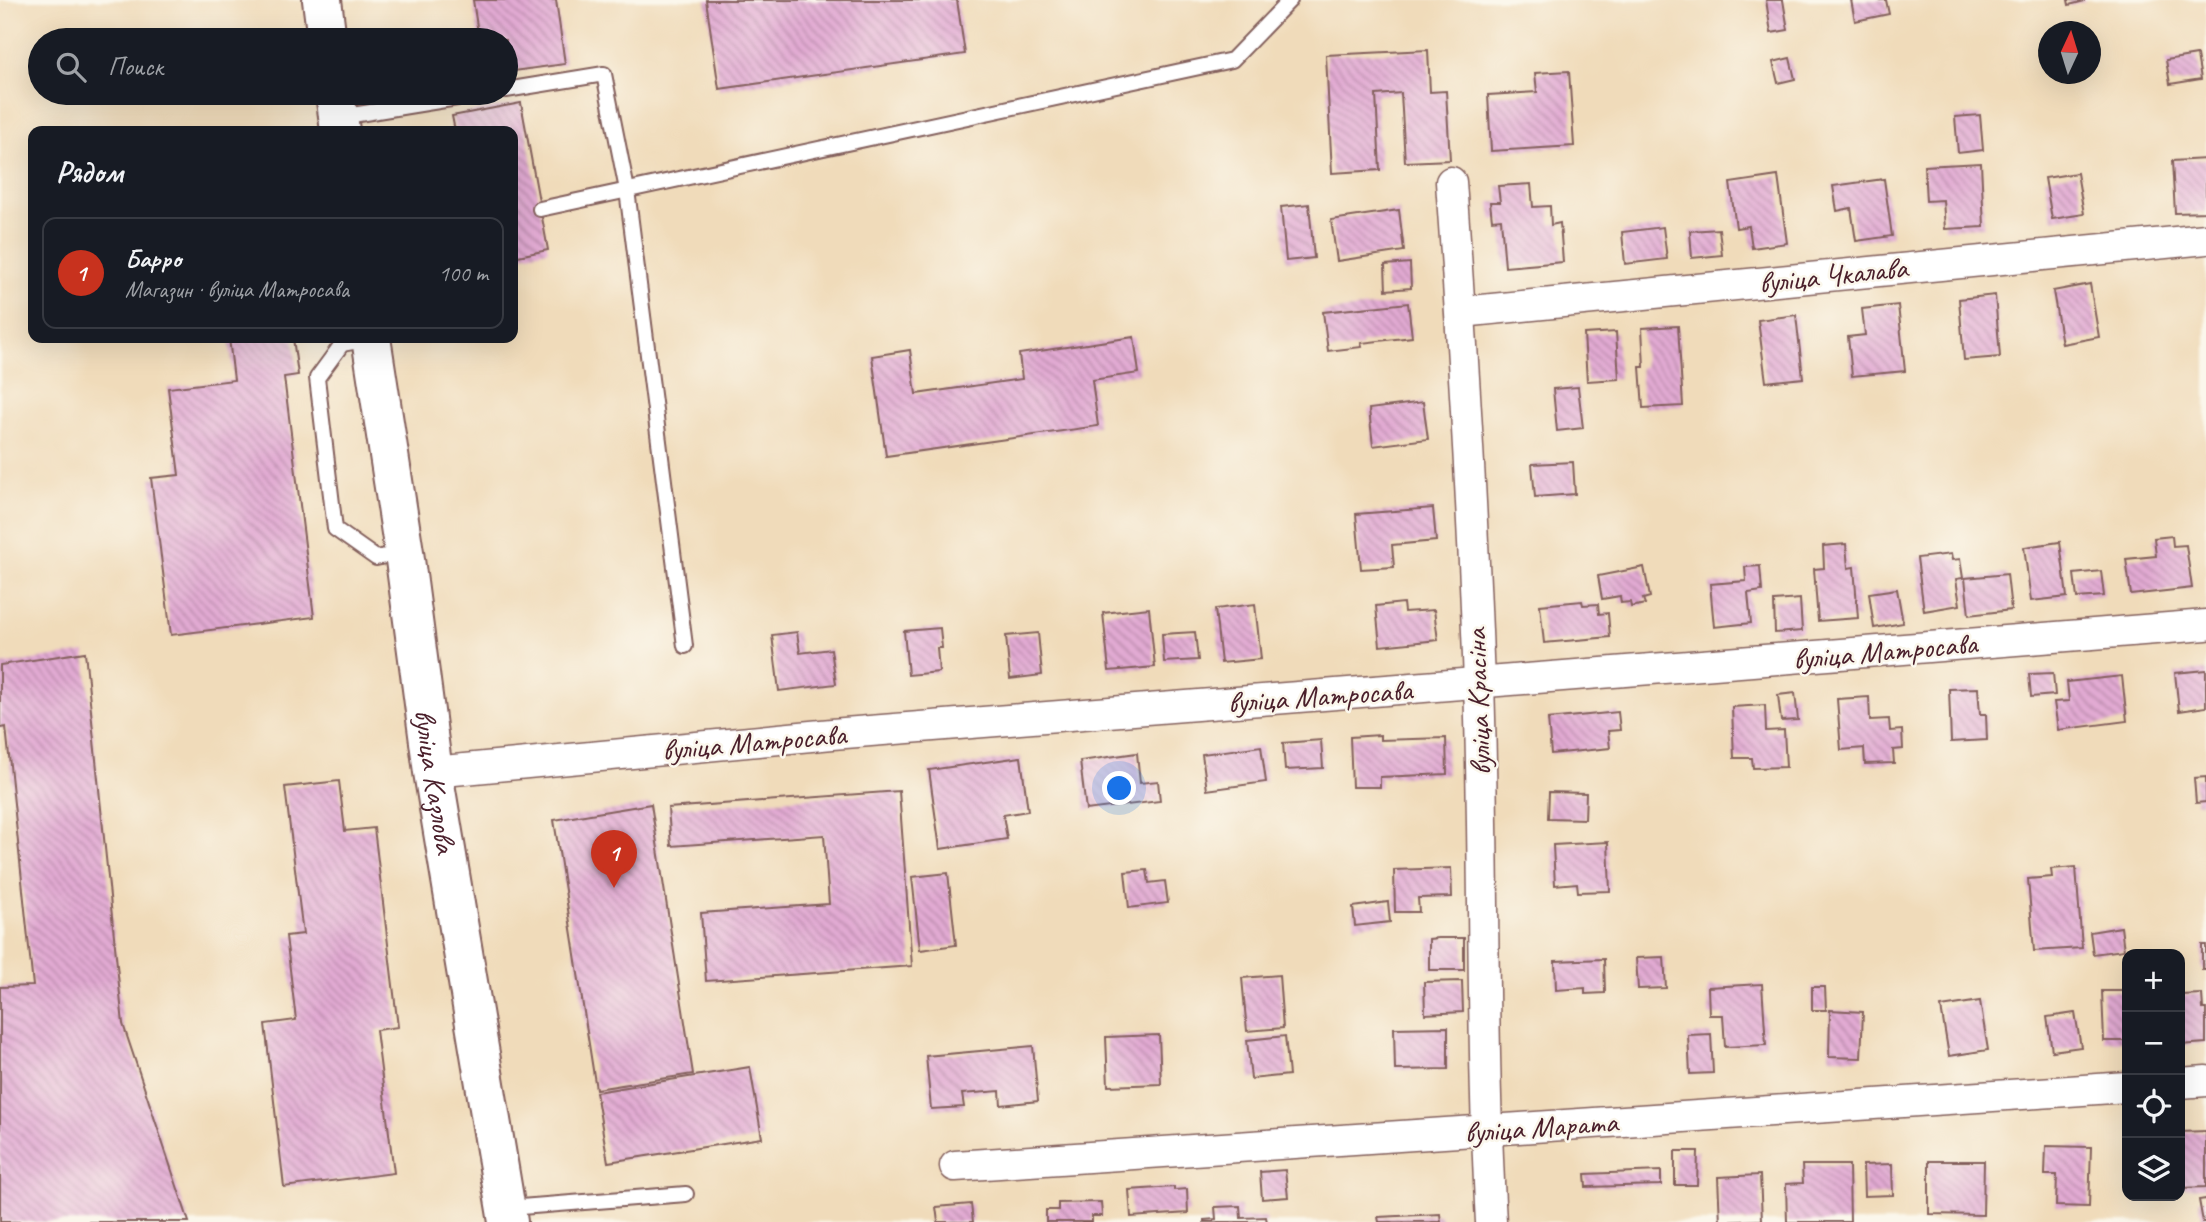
<!DOCTYPE html>
<html lang="ru">
<head>
<meta charset="utf-8">
<style>
  :root { --surface:#171b24; --page:#20242c; --text:#f1f3f6; --muted:#9ea1a6; --line:#363941; --accent:#c8321e }
  body { margin:0; font-family:Caveat,sans-serif; background:var(--page); color:var(--text) }
  .controls { position:absolute; right:21px; bottom:21px; display:grid; overflow:hidden; border-radius:14px; box-shadow:0 7px 28px #0002 }
  .controls button { width:63px; height:63px; display:grid; place-items:center; padding:0; border:0; border-bottom:2px solid var(--line); background:var(--surface); color:var(--text); font:35px sans-serif }
  .compass { position:absolute; left:2038px; top:21px; width:63px; height:63px; border-radius:50%; background:var(--surface); box-shadow:0 7px 28px #0002; rotate:4deg }
  .you { position:absolute; left:1120px; top:789px; width:24px; height:24px; margin:-18px; border:5px solid #fff; border-radius:50%; background:#1a73e8; box-shadow:0 0 0 10px #1a73e833 }
  .badge { display:grid; place-items:center; width:46px; height:46px; border-radius:50%; background:var(--accent); color:#fff; font-size:23px; font-weight:700 }
  .pin { position:absolute; translate:-50% -58px; filter:drop-shadow(0 2px 4px #0008) }
  .pin::after { content:''; position:absolute; top:37px; width:24px; height:21px; background:inherit; clip-path:polygon(0 0,100% 0,50% 100%) }
  .list { margin:0; padding:0; list-style:none }
  h2 { display:flex; justify-content:space-between; align-items:center; height:91px; margin:0; padding:0 28px; font-size:30px }
  h2 small { font-size:23px; font-weight:400; color:var(--muted) }
  .list li { display:grid; grid-template-columns:46px 1fr auto; gap:21px; align-items:center; box-sizing:border-box; height:112px; margin:0 14px 14px; padding:0 14px; border:2px solid var(--line); border-radius:14px }
  .list b { display:block; font-size:26px; white-space:nowrap }
  .list p { margin:0; font-size:23px; white-space:nowrap; color:var(--muted) }
  .list em { font-size:23px; font-style:normal; color:var(--muted) }
  .icon { flex:none; width:38px; height:38px; fill:none; stroke:currentColor; stroke-width:2; stroke-linecap:round; stroke-linejoin:round }
  .map { position:relative; flex:none; width:2206px; height:1222px; overflow:hidden }
  .search { position:absolute; background:var(--surface); box-shadow:0 7px 28px #0002; left:28px; top:28px; width:490px; height:77px; display:flex; align-items:center; gap:18px; box-sizing:border-box; padding:0 24px; border-radius:38px; color:var(--muted); font-size:26px }
  .panel { position:absolute; background:var(--surface); box-shadow:0 7px 28px #0002; left:28px; top:126px; width:490px; height:217px; border-radius:14px }
  .map>svg:first-child { display:block }
  .building { fill:url(#building-back-hatch) }
  .lines { fill:none; stroke-linecap:round; stroke-linejoin:round }
  .service-casing { stroke:#84615d; stroke-width:18 }
  .minor-casing { stroke:#84615d; stroke-width:33 }
  .secondary-casing { stroke:#84615d; stroke-width:42 }
  .service { stroke:#fff; stroke-width:14 }
  .minor { stroke:#fff; stroke-width:30 }
  .secondary { stroke:#fff; stroke-width:38 }
  .labels { text-anchor:middle; dominant-baseline:central; stroke-width:5; stroke-linejoin:round; paint-order:stroke }
  .street-label { font-size:30px; fill:#4a1f2b; stroke:#fbf7ec }
</style>
</head>
<body>
<div class="map">
<svg width="2206" height="1222" viewBox="0 0 2206 1222">
  <defs>
    <pattern id="building-back-hatch" width="6" height="6" patternUnits="userSpaceOnUse" patternTransform="scale(1.75)"><rect width="6" height="6" fill="#e2aad3"/><path d="M-1 5l2 2M0 0l6 6M5-1l2 2" fill="none" stroke="#b98aab"/></pattern>
  </defs>
  <rect width="100%" height="100%" fill="#fbf7ec"/>
  <filter id="ink" filterUnits="userSpaceOnUse"><feTurbulence type="fractalNoise" baseFrequency=".0143" numOctaves="2"/><feDisplacementMap in="SourceGraphic" scale="14" xChannelSelector="R" yChannelSelector="G"/><feConvolveMatrix kernelMatrix="1 2 1 2 8 2 1 2 1" color-interpolation-filters="sRGB"/></filter>
  <filter id="wash" filterUnits="userSpaceOnUse"><feTurbulence type="fractalNoise" baseFrequency=".00686" numOctaves="4" result="noise"/><feDisplacementMap in="SourceGraphic" scale="28" xChannelSelector="R" yChannelSelector="G"/><feGaussianBlur stdDeviation="1.57" result="paint"/><feColorMatrix in="noise" values="0 0 0 0 0 0 0 0 0 0 0 0 0 0 0 0 0 1.4 0 .05"/><feComposite in="paint" operator="in"/></filter>
  <g filter="url(#wash)">
    <rect width="100%" height="100%" fill="#f0dbba"/>
    <g id="blocks">
      <g class="building">
        <polygon points="473,0 556,0 565,64 506,72 506,40 479,40"/>
        <polygon points="706,0 957,0 965,54 719,89"/>
        <polygon points="1766,0 1783,0 1788,30 1771,33"/>
        <polygon points="1851,0 1886,0 1889,14 1855,21"/>
        <polygon points="2068,0 2085,0 2085,1 2069,5"/>
        <polygon points="1428,50 1430,92 1446,91 1450,160 1405,162 1401,93 1376,95 1380,170 1332,173 1326,55"/>
        <polygon points="2197,55 2201,79 2170,84 2166,60"/>
        <polygon points="1790,58 1795,79 1778,83 1773,62"/>
        <polygon points="1569,71 1574,146 1491,151 1488,95 1537,92 1535,73"/>
        <polygon points="521,103 548,250 513,257 513,131 455,131 452,116"/>
        <polygon points="1980,115 1983,150 1958,153 1955,117"/>
        <polygon points="2206,159 2206,212 2175,213 2172,161"/>
        <polygon points="1981,163 1984,227 1945,229 1943,200 1926,201 1924,166"/>
        <polygon points="2077,173 2084,214 2052,219 2045,178"/>
        <polygon points="1778,176 1787,243 1752,248 1749,226 1736,228 1730,183"/>
        <polygon points="1884,179 1892,236 1856,241 1851,208 1837,211 1833,186"/>
        <polygon points="1531,184 1533,207 1550,206 1551,225 1560,223 1563,262 1505,267 1501,219 1492,220 1490,202 1500,202 1498,186"/>
        <polygon points="1309,204 1314,258 1286,261 1281,207"/>
        <polygon points="1399,210 1404,251 1337,261 1331,220"/>
        <polygon points="1663,227 1667,259 1625,264 1622,232"/>
        <polygon points="1719,229 1722,255 1692,258 1690,231"/>
        <polygon points="1410,263 1411,288 1386,290 1385,265"/>
        <polygon points="2090,284 2099,337 2062,344 2053,291"/>
        <polygon points="1995,295 2000,357 1964,360 1959,299"/>
        <polygon points="1408,303 1412,337 1361,343 1362,347 1328,351 1323,312"/>
        <polygon points="1898,305 1905,371 1852,376 1848,337 1865,335 1862,309"/>
        <polygon points="1796,315 1803,378 1766,382 1758,320"/>
        <polygon points="1678,326 1683,406 1643,408 1640,367 1644,367 1642,328"/>
        <polygon points="1616,332 1619,379 1587,381 1584,334"/>
        <polygon points="1134,337 1139,373 1092,380 1098,426 886,456 872,356 910,350 916,394 1022,379 1019,354"/>
        <polygon points="229,338 293,338 298,375 284,377 314,617 171,635 151,478 179,475 168,388 234,380"/>
        <polygon points="1578,387 1583,428 1557,431 1553,389"/>
        <polygon points="1423,402 1428,439 1373,446 1369,409"/>
        <polygon points="1573,462 1575,494 1535,497 1532,464"/>
        <polygon points="1433,508 1436,541 1392,545 1394,567 1361,569 1356,514"/>
        <polygon points="2172,536 2173,546 2186,545 2192,588 2131,595 2126,559 2156,556 2154,538"/>
        <polygon points="2060,542 2067,597 2031,601 2024,547"/>
        <polygon points="1846,544 1848,568 1854,567 1858,618 1818,621 1814,569 1824,568 1823,546"/>
        <polygon points="1951,554 1952,560 1960,559 1963,578 1956,579 1960,605 1924,611 1917,558"/>
        <polygon points="1760,566 1762,591 1748,593 1751,623 1714,627 1710,584 1746,581 1745,567"/>
        <polygon points="1644,567 1650,597 1643,599 1645,604 1631,607 1630,602 1621,603 1620,596 1602,599 1598,576"/>
        <polygon points="2101,571 2104,596 2077,598 2074,574"/>
        <polygon points="2007,574 2011,610 1969,615 1965,578"/>
        <polygon points="1897,589 1903,623 1874,628 1869,593"/>
        <polygon points="1800,599 1802,631 1775,633 1774,601"/>
        <polygon points="1582,601 1583,605 1598,604 1599,614 1608,613 1610,637 1544,643 1540,605"/>
        <polygon points="1403,603 1404,612 1434,610 1438,640 1380,646 1376,606"/>
        <polygon points="1255,604 1261,659 1221,663 1215,609"/>
        <polygon points="1149,608 1155,667 1109,671 1103,613"/>
        <polygon points="940,628 942,648 937,648 939,672 908,675 904,631"/>
        <polygon points="797,632 800,653 831,649 836,684 779,691 772,635"/>
        <polygon points="1195,632 1198,660 1164,662 1162,634"/>
        <polygon points="1038,633 1042,675 1010,679 1006,636"/>
        <polygon points="85,652 123,1024 189,1222 0,1222 0,987 33,986 6,727 0,728 0,665"/>
        <polygon points="2206,670 2206,707 2179,711 2175,673"/>
        <polygon points="2053,673 2055,695 2031,697 2029,674"/>
        <polygon points="2122,676 2127,721 2058,730 2054,702 2069,701 2067,682"/>
        <polygon points="1978,688 1980,714 1986,714 1987,740 1951,742 1949,689"/>
        <polygon points="1795,693 1798,720 1781,721 1778,695"/>
        <polygon points="1869,697 1870,720 1889,719 1890,731 1902,730 1903,749 1893,750 1894,763 1865,764 1864,748 1841,750 1837,699"/>
        <polygon points="1765,705 1766,731 1784,730 1786,767 1753,768 1752,758 1734,758 1732,707"/>
        <polygon points="1618,712 1620,730 1608,731 1610,748 1551,754 1548,719"/>
        <polygon points="1380,735 1380,740 1446,738 1447,774 1380,777 1380,787 1352,787 1350,737"/>
        <polygon points="1321,740 1323,768 1285,770 1283,743"/>
        <polygon points="1261,746 1266,782 1207,790 1202,754"/>
        <polygon points="1137,753 1140,783 1158,781 1160,801 1086,810 1080,761"/>
        <polygon points="1021,757 1028,811 1003,815 1007,839 940,849 929,770"/>
        <polygon points="2206,777 2206,802 2196,803 2194,778"/>
        <polygon points="339,781 345,831 374,828 398,1027 376,1030 394,1173 284,1187 265,1024 296,1020 286,936 303,934 285,787"/>
        <polygon points="899,791 912,966 706,981 701,913 829,904 824,835 671,846 668,808"/>
        <polygon points="1549,792 1586,793 1585,819 1548,818"/>
        <polygon points="651,804 693,1074 596,1089 554,820"/>
        <polygon points="1608,842 1610,891 1578,892 1577,883 1555,885 1553,845"/>
        <polygon points="2076,867 2082,948 2034,951 2028,879 2052,877 2051,869"/>
        <polygon points="1451,868 1452,897 1418,898 1419,912 1395,912 1394,870"/>
        <polygon points="1147,870 1149,883 1165,881 1168,903 1129,908 1125,872"/>
        <polygon points="948,873 956,945 920,950 912,877"/>
        <polygon points="1388,902 1390,922 1355,926 1353,907"/>
        <polygon points="2121,927 2124,950 2093,954 2090,932"/>
        <polygon points="1438,938 1464,938 1464,970 1429,970 1429,939"/>
        <rect x="2202" y="945" width="4" height="25"/>
        <polygon points="1664,957 1666,988 1638,989 1636,958"/>
        <polygon points="1604,959 1605,993 1585,994 1585,988 1556,990 1555,961"/>
        <polygon points="1279,975 1283,1028 1247,1031 1242,978"/>
        <polygon points="1462,981 1463,1012 1425,1014 1424,982"/>
        <polygon points="1762,984 1766,1045 1725,1047 1723,1015 1709,1015 1708,987"/>
        <polygon points="1812,987 1825,987 1826,1010 1812,1010"/>
        <polygon points="2102,991 2125,991 2127,1041 2104,1041"/>
        <polygon points="2202,994 2203,1009 2206,1009 2206,1043 2180,1045 2180,995"/>
        <polygon points="1980,1001 1988,1050 1949,1056 1941,1007"/>
        <polygon points="1830,1010 1863,1012 1861,1058 1829,1057"/>
        <polygon points="2075,1013 2081,1047 2052,1051 2047,1017"/>
        <polygon points="1448,1027 1448,1069 1395,1070 1394,1028"/>
        <polygon points="1711,1034 1713,1073 1690,1074 1688,1035"/>
        <polygon points="1159,1035 1161,1084 1108,1086 1106,1037"/>
        <polygon points="1285,1036 1289,1075 1251,1079 1247,1040"/>
        <polygon points="1033,1046 1038,1101 1001,1105 1000,1091 962,1094 964,1107 931,1109 926,1056"/>
        <polygon points="750,1067 762,1138 608,1162 596,1092"/>
        <polygon points="2206,1131 2206,1187 2181,1188 2180,1132"/>
        <polygon points="2046,1146 2091,1147 2089,1207 2056,1206 2057,1175 2045,1175"/>
        <polygon points="1675,1151 1698,1151 1697,1185 1675,1185"/>
        <polygon points="1929,1161 1984,1161 1983,1215 1929,1214"/>
        <polygon points="1892,1164 1893,1195 1864,1196 1863,1165"/>
        <polygon points="1802,1165 1849,1165 1850,1222 1787,1222 1786,1184 1803,1183"/>
        <polygon points="1285,1170 1288,1197 1262,1199 1260,1172"/>
        <polygon points="1661,1171 1661,1185 1586,1187 1585,1174"/>
        <polygon points="1760,1175 1762,1220 1720,1222 1718,1177"/>
        <polygon points="1174,1187 1174,1190 1187,1189 1188,1213 1131,1217 1129,1190"/>
        <polygon points="2206,1199 2206,1222 2203,1222 2199,1200"/>
        <polygon points="1101,1202 1102,1216 1092,1216 1092,1222 1046,1222 1046,1210 1058,1210 1058,1203"/>
        <polygon points="971,1204 973,1222 938,1222 936,1207"/>
        <polygon points="1240,1206 1241,1218 1266,1217 1267,1222 1204,1222 1204,1220 1216,1219 1215,1207"/>
        <polygon points="1440,1214 1441,1222 1379,1222 1378,1217"/>
      </g>
    </g>
  </g>
  <g filter="url(#ink)">
    <use href="#blocks" fill-opacity="0" stroke="#84615d" stroke-width="2"/>
    <g class="lines">
      <g class="service-casing">
        <g id="service">
          <polyline points="506,90 604,74 627,190 685,646"/>
          <polyline points="340,117 488,93"/>
          <polyline points="540,209 1232,60 1290,0"/>
          <polyline points="369,339 342,344 317,378 335,529 376,558 404,552"/>
          <polyline points="508,1208 686,1194"/>
        </g>
      </g>
      <g class="minor-casing">
        <g id="minor">
          <path d="M1451 182C1463 349 1473 516 1479 683 1485 863 1481 1043 1491 1222"/>
          <polyline points="1461,312 2206,239"/>
          <polyline points="433,772 832,734 2206,625"/>
          <polyline points="2180,1083 2206,1081"/>
          <polyline points="955,1166 2127,1087"/>
        </g>
      </g>
      <g class="secondary-casing">
        <g id="secondary">
          <polyline points="322,0 327,40"/>
          <polyline points="335,93 340,131"/>
          <path id="s1" d="M371 338 404 552 433 772 508 1222"/>
        </g>
      </g>
      <use href="#service" class="service"/>
      <use href="#minor" class="minor"/>
      <use href="#secondary" class="secondary"/>
    </g>
  </g>
  <g class="labels">
    <g class="street-label">
      <text transform="translate(1833 275) rotate(-6)">вуліца Чкалава</text>
      <text transform="translate(1885 651) rotate(-5)">вуліца Матросава</text>
      <text transform="translate(1320 696) rotate(-4)">вуліца Матросава</text>
      <text transform="translate(1478 702) rotate(-92)">вуліца Красіна</text>
      <text transform="translate(754 742) rotate(-5)">вуліца Матросава</text>
      <text stroke="none"><textPath href="#s1" startOffset="448">вуліца Казлова</textPath></text>
      <text transform="translate(1541 1127) rotate(-4)">вуліца Марата</text>
    </g>
  </g>
</svg>
<div class="controls">
<button>+</button>
<button>−</button>
<button><svg class="icon" aria-label="locate" viewBox="0 0 24 24"><circle cx="12" cy="12" r="6"/><path d="M12 2v4M12 18v4M2 12h4M18 12h4"/></svg></button>
<button><svg class="icon" aria-label="layers" viewBox="0 0 24 24"><path d="M12 4l9 5-9 5-9-5zM3 14l9 5 9-5"/></svg></button>
</div>
<svg class="compass" viewBox="-18 -18 36 36"><path d="M0-13l5 13h-10z" fill="#e53935"/><path d="M0 13l5-13h-10z" fill="#9ea1a6"/></svg>
<div class="you"></div>
<div class="pin badge" style="left:614px;top:888px">1</div>
<div class="search"><svg class="icon" aria-label="search" viewBox="0 0 24 24"><circle cx="10" cy="10" r="6"/><path d="M15 15l6 6"/></svg>Поиск</div>
<section class="panel">
<h2>Рядом<small></small></h2>
<ul class="list">
<li><span class="badge">1</span><div><b>Барро</b><p>Магазин · вуліца Матросава</p></div><em>100 m</em></li>
</ul>
</section>
</div>
</body>
</html>
